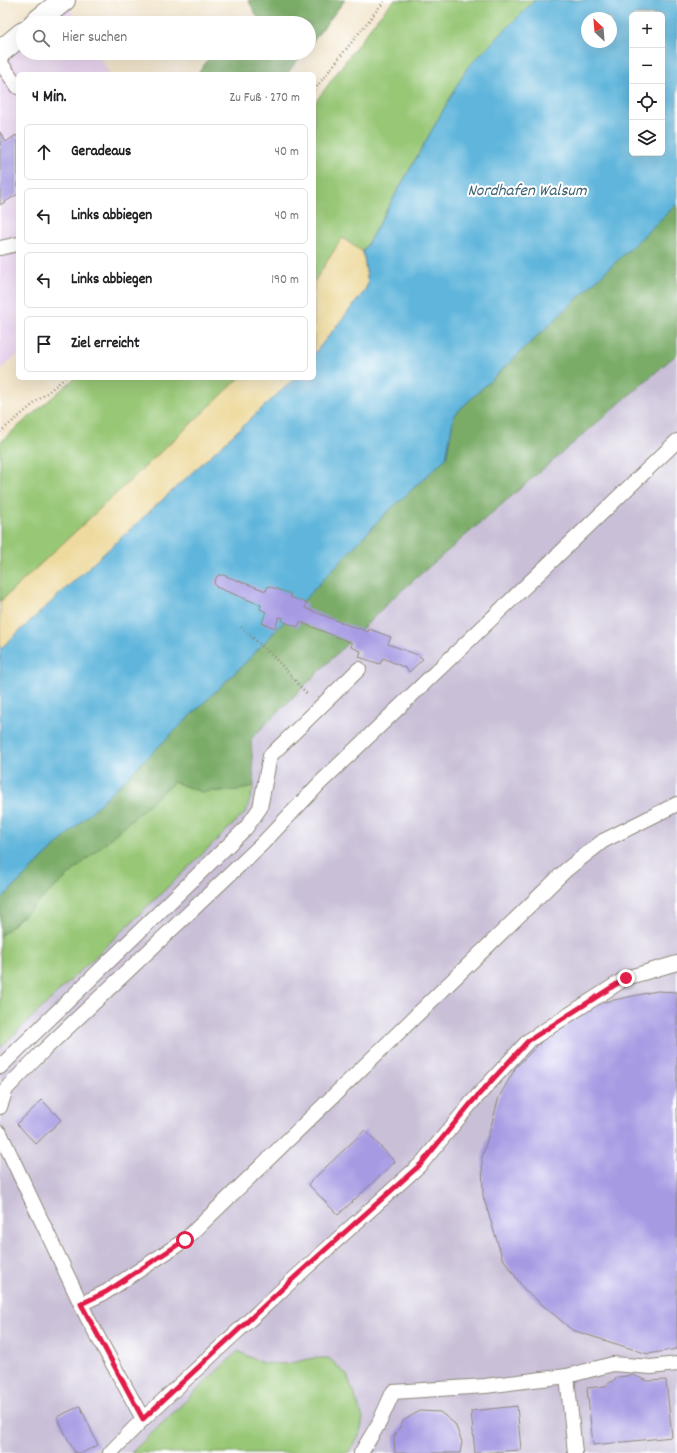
<!DOCTYPE html>
<html lang="de">
<head>
<meta charset="utf-8">
<style>
  :root { --surface:#fff; --page:#f2f2f2; --text:#202124; --muted:#757577; --line:#e0e0e0 }
  body { margin:0; font-family:Dekko,sans-serif; background:var(--page); color:var(--text) }
  .controls { position:absolute; right:12px; top:12px; display:grid; overflow:hidden; border-radius:6px; box-shadow:0 4px 16px #0002 }
  .controls button { width:36px; height:36px; display:grid; place-items:center; padding:0; border:0; border-bottom:1px solid var(--line); background:var(--surface); color:var(--text); font:20px sans-serif }
  .compass { position:absolute; left:581px; top:12px; width:36px; height:36px; border-radius:50%; background:var(--surface); box-shadow:0 4px 16px #0002; rotate:334deg }
  .stop { position:absolute; width:12px; height:12px; margin:-9px; border:3px solid #e11d48; border-radius:50%; background:#fff }
  .stop.end { background:#e11d48; border-color:#fff; box-shadow:0 1px 4px #0008 }
  .list { margin:0; padding:0; list-style:none }
  h2 { display:flex; justify-content:space-between; align-items:center; height:52px; margin:0; padding:0 16px; font-size:17px }
  h2 small { font-size:13px; font-weight:400; color:var(--muted) }
  .list li { display:grid; grid-template-columns:26px 1fr auto; gap:12px; align-items:center; box-sizing:border-box; height:56px; margin:0 8px 8px; padding:0 8px; border:1px solid var(--line); border-radius:6px }
  .list b { display:block; font-size:15px; white-space:nowrap }
  .list em { font-size:13px; font-style:normal; color:var(--muted) }
  .icon { flex:none; width:22px; height:22px; fill:none; stroke:currentColor; stroke-width:2; stroke-linecap:round; stroke-linejoin:round }
  .map { position:relative; flex:none; width:677px; height:1453px; overflow:hidden }
  .search { position:absolute; background:var(--surface); box-shadow:0 4px 16px #0002; left:16px; top:16px; width:300px; height:44px; display:flex; align-items:center; gap:10px; box-sizing:border-box; padding:0 14px; border-radius:22px; color:var(--muted); font-size:15px }
  .panel { position:absolute; background:var(--surface); box-shadow:0 4px 16px #0002; left:16px; top:72px; width:300px; height:308px; border-radius:6px }
  .map>svg:first-child { display:block }
  .built { fill:#e8d2ee }
  .industrial { fill:#c9bfd7 }
  .green { fill:#98c776; stroke:#627950 }
  .forest { fill:#7aac67; stroke:#526c49 }
  .sand { fill:#eeda9e; stroke:#8c8264 }
  .water { fill:#5eb5db; stroke:#447083; fill-rule:evenodd }
  .building { fill:#a69ae3 }
  .lines { fill:none; stroke-linecap:round; stroke-linejoin:round }
  .lane-casing { stroke:#8f887c; stroke-width:16 }
  .street-casing { stroke:#8f887c; stroke-width:24 }
  .path { stroke:#8f887c; stroke-width:2.5; stroke-dasharray:1 3; stroke-linecap:butt }
  .lane { stroke:#fff; stroke-width:14 }
  .street { stroke:#fff; stroke-width:22 }
  .route { stroke:#e11d48; stroke-width:5 }
  .labels { text-anchor:middle; dominant-baseline:central; stroke-width:4; stroke-linejoin:round; paint-order:stroke }
  .water-label { font-size:17px; font-style:italic; fill:#3f6271; stroke:#fff }
</style>
</head>
<body>
<div class="map">
<svg width="677" height="1453" viewBox="0 0 677 1453">
  <rect width="100%" height="100%" fill="#fff"/>
  <filter id="ink" filterUnits="userSpaceOnUse"><feTurbulence type="fractalNoise" baseFrequency=".025" numOctaves="2"/><feDisplacementMap in="SourceGraphic" scale="8" xChannelSelector="R" yChannelSelector="G"/><feConvolveMatrix kernelMatrix="1 2 1 2 8 2 1 2 1" color-interpolation-filters="sRGB"/></filter>
  <filter id="wash" filterUnits="userSpaceOnUse"><feTurbulence type="fractalNoise" baseFrequency=".012" numOctaves="4" result="noise"/><feDisplacementMap in="SourceGraphic" scale="16" xChannelSelector="R" yChannelSelector="G"/><feGaussianBlur stdDeviation="0.9" result="paint"/><feColorMatrix in="noise" values="0 0 0 0 0 0 0 0 0 0 0 0 0 0 0 0 0 1.4 0 .05"/><feComposite in="paint" operator="in"/></filter>
  <g filter="url(#wash)">
    <rect width="100%" height="100%" fill="#f3e6cd"/>
    <g class="built">
      <polygon points="66,2 79,23 41,23"/>
      <polygon points="23,38 23,53 97,53 110,74 18,74 18,354 0,370 0,56"/>
    </g>
    <polygon class="industrial" points="677,204 677,1453 0,1453 0,900"/>
    <g class="green">
      <polygon points="394,0 535,0 467,68 363,252 342,238 314,282 314,104 376,20"/>
      <polygon points="75,378 240,378 0,602 0,442"/>
      <polygon points="174,781 201,792 239,790 254,786 246,812 0,1048 0,936"/>
      <polygon points="238,1351 262,1363 286,1364 314,1358 329,1358 347,1375 363,1418 360,1434 348,1453 131,1453"/>
    </g>
    <g class="forest">
      <polygon points="248,0 345,0 309,46 309,23 261,23"/>
      <polygon points="223,53 303,53 287,74 198,74 208,59"/>
      <polygon points="677,204 677,354 394,597 251,739 254,786 239,790 201,792 174,782 0,936 0,900 247,661 381,518 446,458 454,415"/>
    </g>
    <g class="sand">
      <polygon points="342,238 363,252 368,283 364,292 314,354 314,282"/>
      <polygon points="240,378 295,378 0,649 0,602"/>
    </g>
    <path class="water" d="M535 0H677V204L454 415 446 458 381 518 247 661 0 900V649L295 378H314V354L364 292 368 284 363 252 467 68ZM632 15H662V153H632ZM587 18H611V42H587Z"/>
    <g id="blocks">
      <g class="building">
        <polygon points="0,132 6,142 16,135 18,139 18,194 0,205"/>
        <polygon points="218,575 223,575 266,591 268,586 291,594 290,597 307,603 305,608 358,629 358,628 368,632 369,629 391,637 388,644 418,655 423,659 409,672 406,668 383,658 380,664 359,657 361,651 351,647 352,643 300,622 298,627 282,621 283,618 279,617 275,628 262,623 266,612 260,609 261,605 216,587 214,582"/>
        <polygon points="657,991 677,992 677,1349 648,1354 572,1330 524,1289 502,1257 483,1196 482,1158 499,1097 516,1067 561,1022 595,1004"/>
        <polygon points="42,1100 61,1120 36,1144 17,1124"/>
        <polygon points="365,1130 395,1162 338,1215 308,1184"/>
        <polygon points="633,1375 648,1381 666,1380 672,1437 593,1445 587,1388 605,1386 618,1377"/>
        <polygon points="80,1406 98,1445 82,1453 75,1453 57,1417"/>
        <polygon points="517,1406 521,1450 475,1453 471,1411"/>
        <polygon points="420,1411 440,1412 455,1424 462,1442 460,1453 395,1453 394,1437 404,1420"/>
      </g>
    </g>
  </g>
  <g filter="url(#ink)">
    <use href="#blocks" fill-opacity="0" stroke="#8f887c" stroke-width="1"/>
    <g class="lines">
      <g class="lane-casing">
        <g id="lane">
          <polyline points="0,62 18,87"/>
          <polyline points="0,248 18,244"/>
          <polyline points="0,1067 246,828 260,808 270,756 359,669"/>
          <polyline points="0,1107 6,1089 44,1050 262,844 320,783 677,441"/>
          <polyline points="0,1133 88,1319 143,1419 110,1453"/>
          <polyline points="81,1304 106,1292 185,1240 566,870 603,841 677,804"/>
          <polyline points="143,1419 297,1276 421,1164 472,1102 528,1041 626,978 677,963"/>
          <polyline points="361,1453 379,1423 393,1392 485,1386 567,1376"/>
          <polyline points="575,1453 567,1376 613,1364 651,1367 677,1364"/>
        </g>
      </g>
      <g class="street-casing">
        <g id="street">
          <polyline points="35,23 64,0"/>
          <polyline points="0,52 23,33"/>
        </g>
      </g>
      <g class="path">
        <polyline points="314,90 385,0"/>
        <polyline points="0,432 65,378"/>
        <polyline points="241,627 276,659 307,694"/>
      </g>
      <use href="#lane" class="lane"/>
      <use href="#street" class="street"/>
    </g>
  </g>
  <g class="lines" filter="url(#ink)">
    <polyline class="route" points="185,1240 106,1292 81,1304 143,1419 296,1276 421,1164 472,1102 528,1041 626,978"/>
  </g>
  <g class="labels">
    <g class="water-label">
      <text x="527" y="192">Nordhafen Walsum</text>
    </g>
  </g>
</svg>
<div class="controls">
<button>+</button>
<button>−</button>
<button><svg class="icon" aria-label="locate" viewBox="0 0 24 24"><circle cx="12" cy="12" r="6"/><path d="M12 2v4M12 18v4M2 12h4M18 12h4"/></svg></button>
<button><svg class="icon" aria-label="layers" viewBox="0 0 24 24"><path d="M12 4l9 5-9 5-9-5zM3 14l9 5 9-5"/></svg></button>
</div>
<svg class="compass" viewBox="-18 -18 36 36"><path d="M0-13l5 13h-10z" fill="#e53935"/><path d="M0 13l5-13h-10z" fill="#757577"/></svg>
<div class="stop" style="left:185px;top:1240px"></div>
<div class="stop end" style="left:626px;top:978px"></div>
<div class="search"><svg class="icon" aria-label="search" viewBox="0 0 24 24"><circle cx="10" cy="10" r="6"/><path d="M15 15l6 6"/></svg>Hier suchen</div>
<section class="panel">
<h2>4 Min.<small>Zu Fuß · 270 m</small></h2>
<ul class="list">
<li><svg class="icon" aria-label="ahead" viewBox="0 0 24 24"><path d="M12 20V5M6 11l6-6 6 6"/></svg><div><b>Geradeaus</b></div><em>40 m</em></li>
<li><svg class="icon" aria-label="left" viewBox="0 0 24 24"><path d="M17 20v-9H6M10 6l-5 5 5 5"/></svg><div><b>Links abbiegen</b></div><em>40 m</em></li>
<li><svg class="icon" aria-label="left" viewBox="0 0 24 24"><path d="M17 20v-9H6M10 6l-5 5 5 5"/></svg><div><b>Links abbiegen</b></div><em>190 m</em></li>
<li><svg class="icon" aria-label="arrive" viewBox="0 0 24 24"><path d="M6 21V4h12l-3 4 3 4H6"/></svg><div><b>Ziel erreicht</b></div></li>
</ul>
</section>
</div>
</body>
</html>
